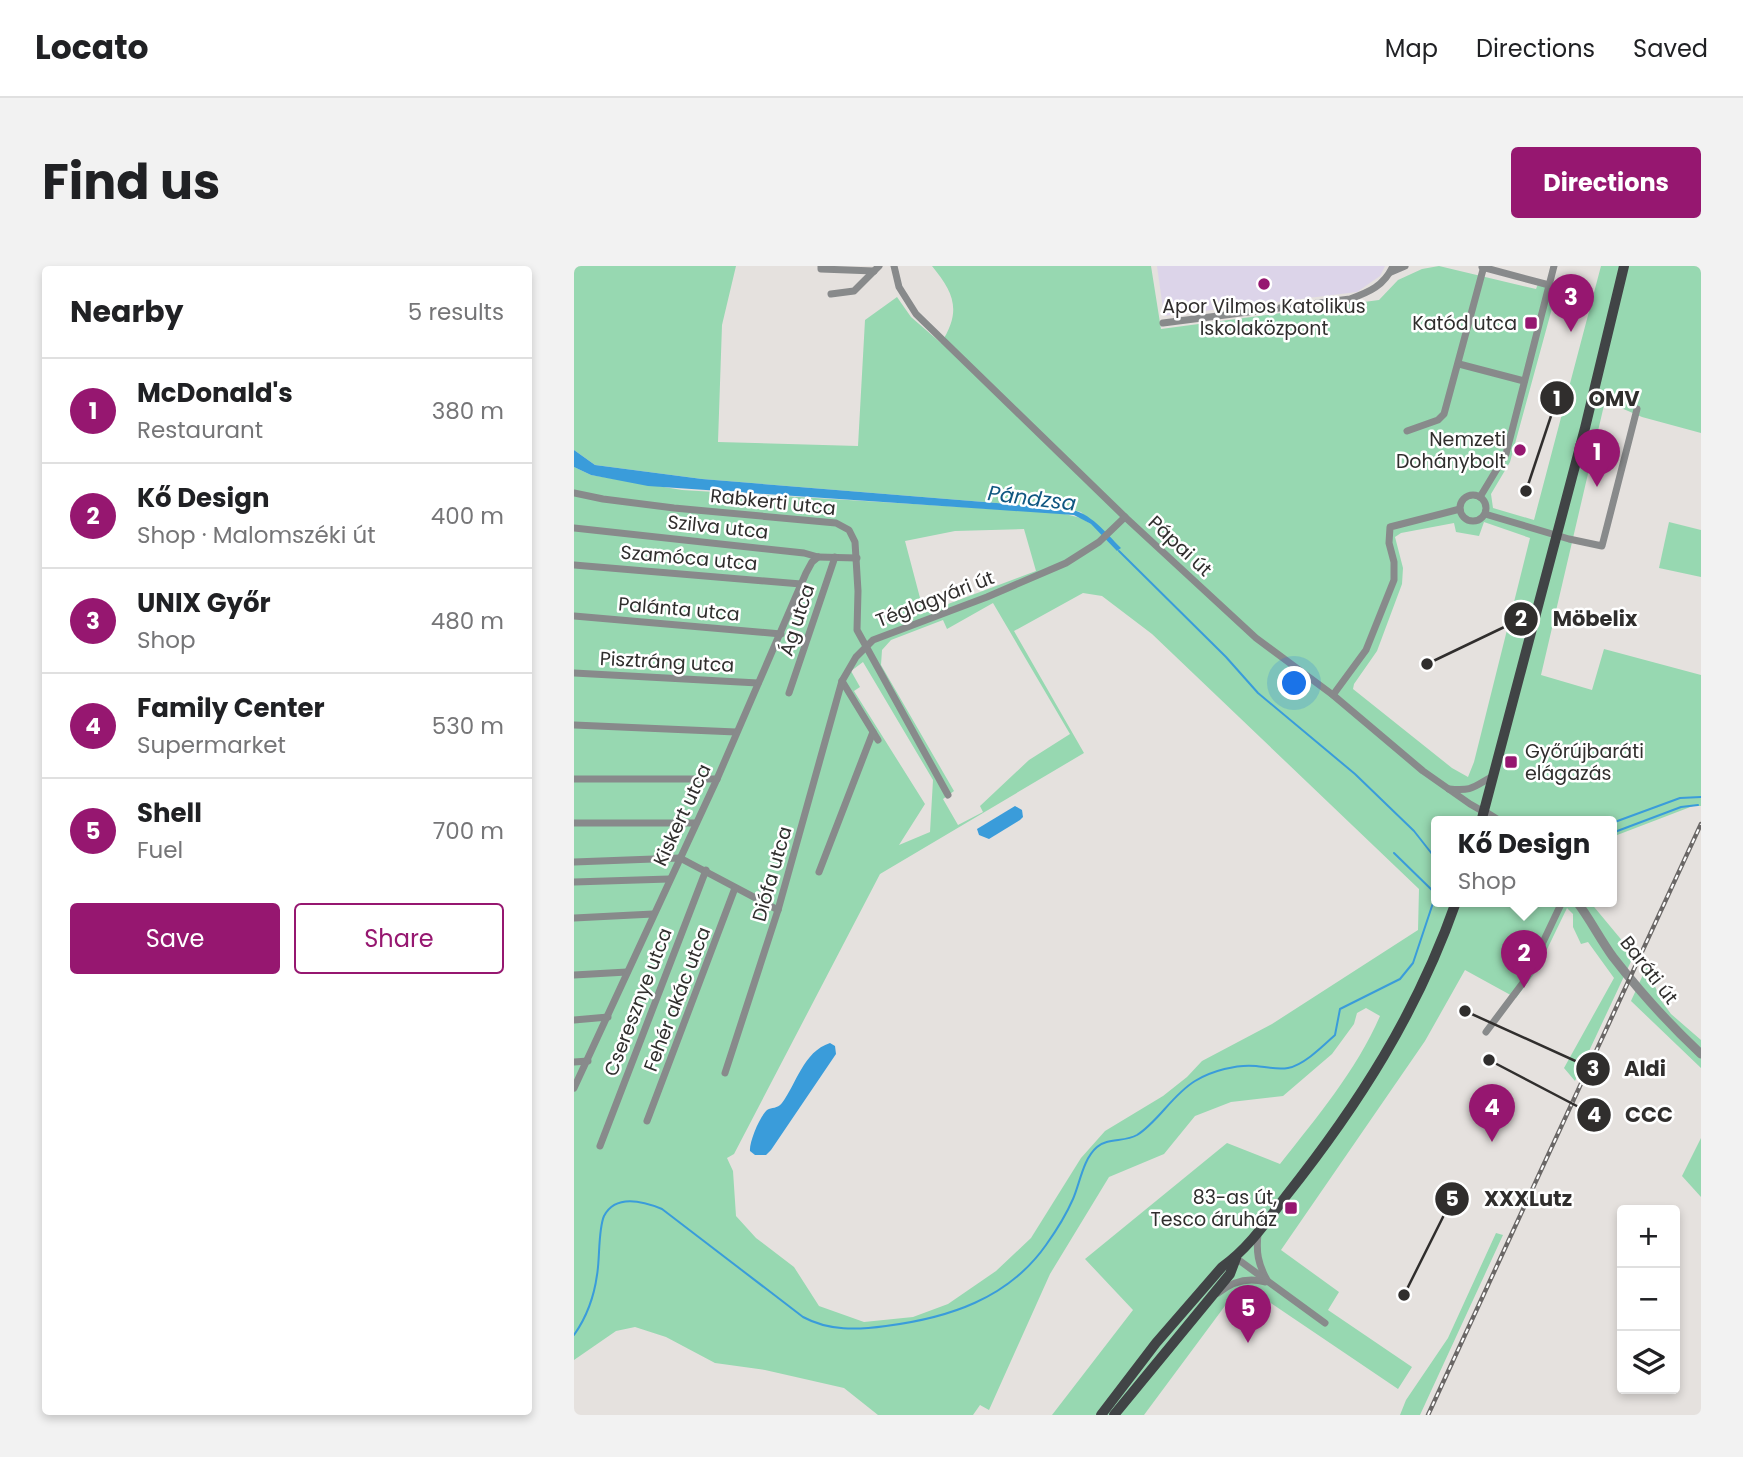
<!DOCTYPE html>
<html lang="en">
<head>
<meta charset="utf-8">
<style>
  :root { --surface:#fff; --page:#f2f2f2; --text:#202124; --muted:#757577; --line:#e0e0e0; --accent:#961770 }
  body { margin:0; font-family:Poppins,sans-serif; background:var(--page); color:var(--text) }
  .controls { position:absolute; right:21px; bottom:21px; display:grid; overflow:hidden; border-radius:7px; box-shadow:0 4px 10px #0003 }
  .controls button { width:63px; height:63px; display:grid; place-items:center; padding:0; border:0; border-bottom:2px solid var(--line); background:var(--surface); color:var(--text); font:35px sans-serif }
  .you { position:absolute; left:721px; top:418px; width:24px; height:24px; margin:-18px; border:5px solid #fff; border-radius:50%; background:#1a73e8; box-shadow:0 0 0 10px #1a73e833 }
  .badge { display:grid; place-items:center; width:46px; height:46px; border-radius:50%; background:var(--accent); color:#fff; font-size:23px; font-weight:700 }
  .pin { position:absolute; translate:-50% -58px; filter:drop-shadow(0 2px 4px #0008) }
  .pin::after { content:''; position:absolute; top:37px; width:24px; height:21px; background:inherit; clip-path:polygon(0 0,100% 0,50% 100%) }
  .popup { position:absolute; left:857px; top:550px; width:186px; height:91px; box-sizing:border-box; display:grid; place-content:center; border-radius:7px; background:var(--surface); filter:drop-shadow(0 2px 5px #0005); font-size:23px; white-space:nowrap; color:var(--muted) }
  .popup b { font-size:26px; color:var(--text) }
  .popup::after { content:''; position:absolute; left:50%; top:100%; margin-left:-14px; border:14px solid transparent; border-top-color:var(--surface) }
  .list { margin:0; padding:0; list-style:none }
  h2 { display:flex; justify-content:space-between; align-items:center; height:91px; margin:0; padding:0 28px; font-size:30px }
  h2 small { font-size:23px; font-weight:400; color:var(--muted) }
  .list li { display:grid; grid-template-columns:46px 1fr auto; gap:21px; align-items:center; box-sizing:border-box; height:105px; padding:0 28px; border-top:2px solid var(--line) }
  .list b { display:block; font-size:26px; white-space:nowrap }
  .list p { margin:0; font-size:23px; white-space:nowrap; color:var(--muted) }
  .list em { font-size:23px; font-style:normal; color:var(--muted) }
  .actions { display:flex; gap:14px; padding:21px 28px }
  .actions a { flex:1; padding:16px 0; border:2px solid var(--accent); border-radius:7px; text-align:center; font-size:24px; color:var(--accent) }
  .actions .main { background:var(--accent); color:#fff }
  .icon { flex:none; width:38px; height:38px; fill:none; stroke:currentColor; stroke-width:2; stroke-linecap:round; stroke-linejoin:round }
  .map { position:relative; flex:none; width:1127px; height:1149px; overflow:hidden; border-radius:7px }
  header { display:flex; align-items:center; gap:42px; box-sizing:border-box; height:98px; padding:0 35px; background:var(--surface); border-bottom:2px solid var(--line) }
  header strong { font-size:33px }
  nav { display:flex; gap:38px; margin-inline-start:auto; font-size:24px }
  .intro { display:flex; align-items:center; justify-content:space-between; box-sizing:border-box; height:168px; padding:0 42px }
  h1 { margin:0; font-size:49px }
  .button { padding:18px 32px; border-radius:7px; background:var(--accent); color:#fff; font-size:24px; font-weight:700 }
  main { display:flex; gap:42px; padding:0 42px }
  aside { flex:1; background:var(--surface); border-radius:7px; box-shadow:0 4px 10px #0003 }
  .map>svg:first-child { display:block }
  .education { fill:#dcd4e9 }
  .green { fill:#97d8b1; fill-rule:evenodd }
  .water { fill:#3a9cda }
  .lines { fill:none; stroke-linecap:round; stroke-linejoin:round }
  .stream { stroke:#3a9cda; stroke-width:2 }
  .minor { stroke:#888a8b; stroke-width:7 }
  .tertiary { stroke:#888a8b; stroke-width:9 }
  .primary { stroke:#414446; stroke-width:10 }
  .rail-casing { stroke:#6a6766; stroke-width:4.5 }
  .rail { stroke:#fff; stroke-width:2; stroke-dasharray:5; stroke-linecap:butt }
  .poi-dot { fill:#961770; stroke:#fff; stroke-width:2.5 }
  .labels { text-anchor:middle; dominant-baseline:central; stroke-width:5; stroke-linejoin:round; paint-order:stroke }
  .poi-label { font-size:19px; fill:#302e2d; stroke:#fff; text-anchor:end }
  .street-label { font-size:19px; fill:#302e2d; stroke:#fff }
  .water-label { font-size:21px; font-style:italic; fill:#0f5781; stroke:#fff }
  .leader { fill:none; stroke:#302e2d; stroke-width:2.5 }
  .callout-dot { fill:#302e2d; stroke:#fff; stroke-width:2.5 }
  .mark-label { font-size:21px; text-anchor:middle; font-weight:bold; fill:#fff }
  .callout-label { font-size:21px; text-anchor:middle; font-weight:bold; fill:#302e2d; stroke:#fff; stroke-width:5; stroke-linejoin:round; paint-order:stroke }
</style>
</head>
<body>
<header>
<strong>Locato</strong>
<nav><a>Map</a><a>Directions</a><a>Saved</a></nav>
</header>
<div class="intro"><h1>Find us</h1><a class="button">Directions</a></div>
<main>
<aside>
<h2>Nearby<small>5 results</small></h2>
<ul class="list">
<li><span class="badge">1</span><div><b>McDonald's</b><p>Restaurant</p></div><em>380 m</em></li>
<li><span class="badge">2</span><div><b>Kő Design</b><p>Shop · Malomszéki út</p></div><em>400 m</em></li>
<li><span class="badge">3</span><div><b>UNIX Győr</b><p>Shop</p></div><em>480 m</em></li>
<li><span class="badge">4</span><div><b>Family Center</b><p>Supermarket</p></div><em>530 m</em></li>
<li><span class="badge">5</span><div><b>Shell</b><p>Fuel</p></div><em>700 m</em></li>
</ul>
<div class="actions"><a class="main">Save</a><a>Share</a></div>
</aside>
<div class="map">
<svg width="1127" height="1149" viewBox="0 0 1127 1149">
  <rect width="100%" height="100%" fill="#e5e1de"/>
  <polygon class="education" points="583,0 811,0 806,10 783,26 590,50"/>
  <g class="green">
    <path d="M0 0H162L148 59 144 176 284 180 291 54 323 31 337 51 367 77C388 45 380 27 358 0H577L587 63 805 34 824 14 848 3 865 0 962 23 964 18 983 24 936 196 917 228 919 242 960 254 1027 0H1127V167L1068 151 1031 135 967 409 1018 424 1030 383 1127 409V540H1119L1038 571V556H862V636H1016L1060 689 1001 815 990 802 1040 712 1014 676 1007 678 999 661V648L993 642 963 704 942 732 891 704 851 775 707 984 765 1026 754 1044 838 1101 824 1123 679 1025 672 1023 662 1025 570 1149H478L559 1044 511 993 653 877 706 898C743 851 782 805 806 750L792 742 783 747 780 758 758 788 709 830 657 836 621 850 590 888 535 911 476 1008 415 1144 406 1139 399 1149H304L270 1122 191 1104 141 1097 92 1071 61 1061 42 1065 0 1094V201L17 209 108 224 487 247 507 252 517 258 507 246 495 243 128 213 21 199 0 184ZM910 256 956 272 900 496 894 511 878 502 779 423 780 418 803 385 828 318 829 302 821 271 827 267 880 257 882 266 905 270ZM450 263 462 305 350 347 331 275 381 265ZM509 327 528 330 578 368 845 623 844 664 698 758 628 795 613 811 589 830 531 865 507 892 457 972 422 1005 374 1038 339 1051 290 1056 245 1040 220 1001 182 972 162 950 159 905 153 892 160 888 306 608 510 487 440 365ZM419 337 496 468 455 494 406 540 409 546 384 559 369 533 380 525 307 399 308 384 317 374 369 354 373 363ZM289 396 359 514 356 566 325 579 351 538 280 425 286 421 277 405Z"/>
    <polygon points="1095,256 1127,264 1127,311 1085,302"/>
    <polygon points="1073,700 1086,733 1097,748 1127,774 1127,802 1057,735"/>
    <polygon points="1127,872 1127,931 1108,910"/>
    <polygon points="922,967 929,969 846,1149 826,1149 832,1134 874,1072"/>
  </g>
  <g class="water">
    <path d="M0 184 21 199 128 213 495 243C517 247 531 266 547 282L543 285 517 258 500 249 74 220 17 209 0 201Z"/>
    <polygon points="441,540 448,544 449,551 446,554 415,573 405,569 403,563"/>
    <path d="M256 777 261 780 262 788 197 884 192 889H181L176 885C175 876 186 850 193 844 198 841 203 843 208 837 223 817 229 786 256 777Z"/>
  </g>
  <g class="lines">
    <g class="stream">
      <polyline points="545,285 652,391 684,427 781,508 840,565 862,593"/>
      <polyline points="1038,557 1106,532 1127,531"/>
      <polyline points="1038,567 1107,541 1124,539"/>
      <path d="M0 1069C12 1052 20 1031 23 1009 26 993 24 964 30 950 42 927 71 936 88 943L229 1051C255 1065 283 1064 312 1060 374 1052 434 1033 472 979 482 965 492 949 499 933 506 917 509 893 523 881 533 872 551 876 563 869 584 856 598 829 621 815 637 805 663 798 682 800 692 801 703 804 714 802 730 799 749 780 761 769L766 743 826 713 839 697 862 628 820 587"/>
    </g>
    <g class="minor">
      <polyline points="247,0 247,3 300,5"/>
      <polyline points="320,0 325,21 342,48 551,251 682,372 759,429 849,505 896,538 910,546"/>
      <polyline points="908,1 975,19"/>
      <polyline points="817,6 831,0"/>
      <polyline points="257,28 280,25 305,0"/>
      <path d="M589 57 776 33C795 26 810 20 819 0"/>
      <polyline points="885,98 950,115"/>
      <polyline points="833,165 864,154 870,148 910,0"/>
      <polyline points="0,227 29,233 100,242 262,257 275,264 281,276 284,325 283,364 374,529"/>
      <circle cx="899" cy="242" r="13"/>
      <polyline points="906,231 932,188 980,0"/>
      <polyline points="911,248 995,273 1028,280 1063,143"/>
      <polyline points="0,262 230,287 244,291 283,292"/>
      <polyline points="0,299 227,318"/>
      <polyline points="0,350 207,368"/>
      <polyline points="0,407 184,417"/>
      <polyline points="268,415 304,474"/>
      <polyline points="215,427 261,291"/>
      <polyline points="759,429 792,384 820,314 820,296 815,277 816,261 886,243"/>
      <polyline points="0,459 162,466"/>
      <polyline points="0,513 143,513"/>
      <path d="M875 523C899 525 898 522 919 510"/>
      <polyline points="0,557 122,557"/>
      <polyline points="0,596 106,592 204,644"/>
      <polyline points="245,606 299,466"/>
      <polyline points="0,616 95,613"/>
      <polyline points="0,652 79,648"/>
      <polyline points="0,709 53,706"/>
      <polyline points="0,754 34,751"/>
      <polyline points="912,766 951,714 988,636"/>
      <polyline points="0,796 14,795"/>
      <polyline points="151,807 204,644 268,415 282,391 299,374 413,331 492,297 525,276 551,251"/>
      <polyline points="0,822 143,513 232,307 238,296 244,291"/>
      <polyline points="73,855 161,622"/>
      <polyline points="26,880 132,604"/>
      <path d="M684 968C682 986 684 998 693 1014"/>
      <polyline points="662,992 751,1057"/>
      <path d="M644 1027C658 1016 674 1011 691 1016"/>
    </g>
    <g class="tertiary">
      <polyline points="910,546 926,556"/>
      <path d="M1003 636C1016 653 1026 673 1039 691 1066 726 1095 758 1127 788"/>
    </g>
    <g class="primary">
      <polyline points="907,556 1011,162 1050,0"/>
      <path d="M527 1149 582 1077 648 1001C674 983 693 955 712 930 785 838 843 747 882 636"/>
      <polyline points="540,1149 656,1008 662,992"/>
    </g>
    <g class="rail-casing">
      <polyline id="rail" points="854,1149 1127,558"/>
    </g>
    <use href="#rail" class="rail"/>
  </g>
  <g class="poi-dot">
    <circle cx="690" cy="18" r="7"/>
    <rect x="950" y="50" width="14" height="14" rx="3.5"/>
    <circle cx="946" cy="184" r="7"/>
    <rect x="930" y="489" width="14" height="14" rx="3.5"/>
    <rect x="710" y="935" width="14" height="14" rx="3.5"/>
  </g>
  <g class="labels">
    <g class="poi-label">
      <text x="690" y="40" text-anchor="middle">Apor Vilmos Katolikus<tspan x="690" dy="22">Iskolaközpont</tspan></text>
      <text x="943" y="57">Katód utca</text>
      <text x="932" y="173">Nemzeti<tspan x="932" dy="22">Dohánybolt</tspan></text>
      <text x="951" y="485" text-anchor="start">Győrújbaráti<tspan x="951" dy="22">elágazás</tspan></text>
      <text x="703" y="931">83-as út,<tspan x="703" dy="22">Tesco áruház</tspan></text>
    </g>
    <g class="street-label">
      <text transform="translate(199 236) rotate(6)">Rabkerti utca</text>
      <text transform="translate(144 261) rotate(6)">Szilva utca</text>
      <text transform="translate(606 280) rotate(43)">Pápai út</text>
      <text transform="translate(115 292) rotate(5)">Szamóca utca</text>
      <text transform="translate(361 333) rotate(-21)">Téglagyári út</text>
      <text transform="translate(105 343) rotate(5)">Palánta utca</text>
      <text transform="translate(223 354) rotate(-72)">Ág utca</text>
      <text transform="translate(93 396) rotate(3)">Pisztráng utca</text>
      <text transform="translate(108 549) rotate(-65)">Kiskert utca</text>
      <text transform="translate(198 608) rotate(-74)">Diófa utca</text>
      <text transform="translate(1075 704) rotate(52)">Baráti út</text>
      <text transform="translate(103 733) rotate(-69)">Fehér akác utca</text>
      <text transform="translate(64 736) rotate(-69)">Cseresznye utca</text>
    </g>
    <g class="water-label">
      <text transform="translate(458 232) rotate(7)">Pándzsa</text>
    </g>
  </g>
  <path class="leader" d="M952 225L983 132M853 398L947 353M891 745L1019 803M915 794L1020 849M830 1029L878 933"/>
  <g class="callout-dot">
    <circle cx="952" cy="225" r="7"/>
    <circle cx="853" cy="398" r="7"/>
    <circle cx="891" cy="745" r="7"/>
    <circle cx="915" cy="794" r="7"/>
    <circle cx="830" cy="1029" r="7"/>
    <circle cx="983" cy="132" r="18"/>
    <circle cx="947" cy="353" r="18"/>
    <circle cx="1019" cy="803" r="18"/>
    <circle cx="1020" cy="849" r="18"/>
    <circle cx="878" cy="933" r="18"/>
  </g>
  <g class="mark-label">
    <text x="983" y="140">1</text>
    <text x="947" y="360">2</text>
    <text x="1019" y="810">3</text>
    <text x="1020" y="856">4</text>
    <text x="878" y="940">5</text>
  </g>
  <g class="callout-label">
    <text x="1040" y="140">OMV</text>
    <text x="1021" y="360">Möbelix</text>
    <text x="1071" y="810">Aldi</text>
    <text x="1075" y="856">CCC</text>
    <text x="954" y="940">XXXLutz</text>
  </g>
</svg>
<div class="controls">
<button>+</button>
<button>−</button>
<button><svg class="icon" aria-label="layers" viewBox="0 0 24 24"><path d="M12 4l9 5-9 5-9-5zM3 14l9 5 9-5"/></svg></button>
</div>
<div class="you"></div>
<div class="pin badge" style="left:1023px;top:221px">1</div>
<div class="pin badge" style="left:950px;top:722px">2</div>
<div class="popup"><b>Kő Design</b>Shop</div>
<div class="pin badge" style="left:997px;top:66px">3</div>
<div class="pin badge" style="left:918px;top:876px">4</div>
<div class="pin badge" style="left:674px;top:1077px">5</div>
</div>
</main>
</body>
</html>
